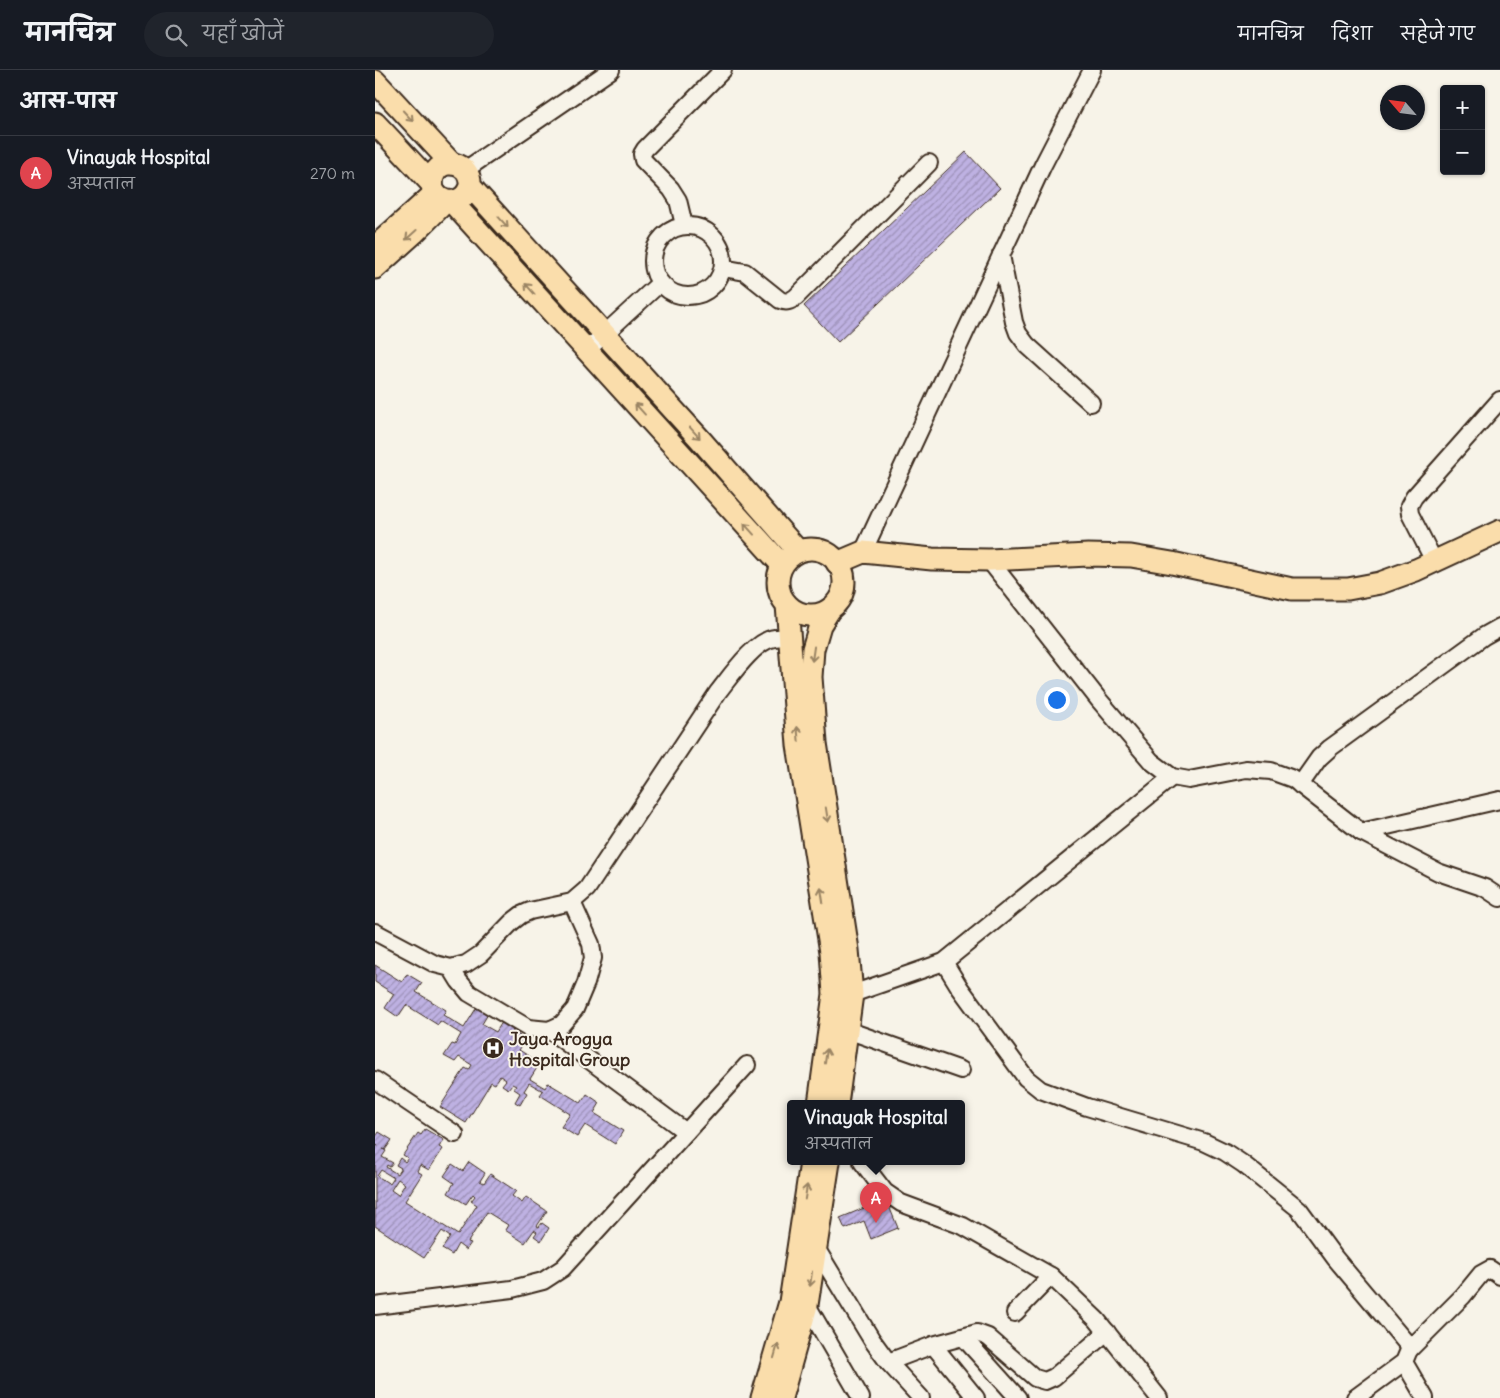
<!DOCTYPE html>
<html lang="hi">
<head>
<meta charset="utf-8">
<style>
  :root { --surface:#171b24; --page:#20242c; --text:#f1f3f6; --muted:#9ea1a6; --line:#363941; --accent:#9f9995 }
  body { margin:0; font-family:Delius,"Playpen Sans Deva",sans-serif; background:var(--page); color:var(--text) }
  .controls { position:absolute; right:15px; top:15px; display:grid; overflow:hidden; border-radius:5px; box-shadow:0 1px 4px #0004 }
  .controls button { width:45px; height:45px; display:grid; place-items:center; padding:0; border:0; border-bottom:1px solid var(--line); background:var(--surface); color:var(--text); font:25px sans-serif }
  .compass { position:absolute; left:1005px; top:15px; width:45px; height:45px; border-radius:50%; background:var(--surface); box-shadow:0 1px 4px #0004; rotate:298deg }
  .you { position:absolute; left:681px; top:629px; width:18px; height:18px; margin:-12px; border:4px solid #fff; border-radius:50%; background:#1a73e8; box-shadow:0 0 0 8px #1a73e833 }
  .badge { display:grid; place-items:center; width:32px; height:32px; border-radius:50%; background:var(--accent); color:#fff; font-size:16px; font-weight:700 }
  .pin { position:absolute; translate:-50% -41px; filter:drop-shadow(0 1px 2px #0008) }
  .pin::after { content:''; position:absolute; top:26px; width:18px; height:15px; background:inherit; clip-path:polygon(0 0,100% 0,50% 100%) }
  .popup { position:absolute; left:412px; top:1030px; width:178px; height:65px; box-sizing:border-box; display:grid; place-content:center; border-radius:5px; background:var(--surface); filter:drop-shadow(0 1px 4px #0005); font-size:16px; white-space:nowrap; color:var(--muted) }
  .popup b { font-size:19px; color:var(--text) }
  .popup::after { content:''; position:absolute; left:50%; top:100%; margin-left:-10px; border:10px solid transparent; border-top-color:var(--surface) }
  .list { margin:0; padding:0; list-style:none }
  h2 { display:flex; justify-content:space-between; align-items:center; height:65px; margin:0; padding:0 20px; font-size:21px }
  h2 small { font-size:16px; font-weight:400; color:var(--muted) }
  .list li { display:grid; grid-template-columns:32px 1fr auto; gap:15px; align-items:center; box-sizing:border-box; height:75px; padding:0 20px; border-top:1px solid var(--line) }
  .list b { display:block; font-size:19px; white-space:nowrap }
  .list p { margin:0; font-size:16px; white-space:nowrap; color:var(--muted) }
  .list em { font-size:16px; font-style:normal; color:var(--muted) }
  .icon { flex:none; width:28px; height:28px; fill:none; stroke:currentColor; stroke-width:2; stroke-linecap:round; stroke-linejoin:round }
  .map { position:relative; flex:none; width:1125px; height:1328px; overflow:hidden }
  header { display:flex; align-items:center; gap:30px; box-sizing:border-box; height:70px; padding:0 25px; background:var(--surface); border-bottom:1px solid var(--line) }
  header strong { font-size:24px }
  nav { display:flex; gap:28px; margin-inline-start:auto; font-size:18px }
  .search { width:350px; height:45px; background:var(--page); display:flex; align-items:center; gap:12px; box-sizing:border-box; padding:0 18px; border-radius:28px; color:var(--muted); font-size:19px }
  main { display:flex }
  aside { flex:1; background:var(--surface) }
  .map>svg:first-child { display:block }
  .building { fill:url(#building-hatch); stroke:#3b2a1e; fill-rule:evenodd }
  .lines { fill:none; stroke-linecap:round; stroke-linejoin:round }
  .minor-casing { stroke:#3b2a1e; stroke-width:20 }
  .major-casing { stroke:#3b2a1e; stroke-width:25 }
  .minor { stroke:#f7f3e8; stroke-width:16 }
  .major { stroke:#faddab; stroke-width:21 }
  .oneway { stroke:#9a8464 }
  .labels { text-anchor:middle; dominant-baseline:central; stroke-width:4; stroke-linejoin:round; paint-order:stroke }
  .poi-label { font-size:18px; font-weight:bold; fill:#3b2a1e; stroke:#f7f3e8; text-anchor:start }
</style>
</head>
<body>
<header>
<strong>मानचित्र</strong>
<div class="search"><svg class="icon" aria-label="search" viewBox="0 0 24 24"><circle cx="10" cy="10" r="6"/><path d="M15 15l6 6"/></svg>यहाँ खोजें</div>
<nav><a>मानचित्र</a><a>दिशा</a><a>सहेजे गए</a></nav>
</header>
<main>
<aside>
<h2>आस-पास<small></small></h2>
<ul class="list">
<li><span class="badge" style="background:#e0444e">A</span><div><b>Vinayak Hospital</b><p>अस्पताल</p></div><em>270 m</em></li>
</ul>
</aside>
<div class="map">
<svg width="1125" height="1328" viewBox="0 0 1125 1328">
  <defs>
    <pattern id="building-hatch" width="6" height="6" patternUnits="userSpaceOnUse" patternTransform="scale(1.25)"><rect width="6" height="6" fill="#beb1e2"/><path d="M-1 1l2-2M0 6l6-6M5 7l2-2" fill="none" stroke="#9c90b7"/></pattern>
  </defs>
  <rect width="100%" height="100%" fill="#f7f3e8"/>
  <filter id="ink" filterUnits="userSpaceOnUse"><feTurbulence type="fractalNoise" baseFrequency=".02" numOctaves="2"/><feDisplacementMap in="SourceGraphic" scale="10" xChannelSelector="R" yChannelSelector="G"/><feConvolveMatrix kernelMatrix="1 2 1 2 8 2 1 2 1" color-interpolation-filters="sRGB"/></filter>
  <g filter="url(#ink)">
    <g class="building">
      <polygon points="591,82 625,118 463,272 429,236"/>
      <polygon points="0,895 27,912 32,904 47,913 41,922 71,940 68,945 89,958 102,937 113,944 107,954 121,962 129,949 141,955 137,961 151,970 144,980 165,993 155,1009 170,1018 173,1013 206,1033 212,1024 225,1033 219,1043 248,1061 240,1074 210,1055 202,1067 186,1057 195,1044 165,1025 168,1021 154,1013 149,1021 152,1023 145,1035 140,1032 145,1023 139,1019 141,1016 137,1014 133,1019 127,1015 131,1010 125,1006 120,1014 116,1012 91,1053 65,1037 90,998 94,1000 97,995 84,987 80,992 69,986 77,974 80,975 86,964 65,951 63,955 31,935 23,947 10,938 19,924 0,912"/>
      <path d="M50 1059 69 1070 64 1077 68 1079 54 1100 45 1095 42 1101 47 1104 30 1131 83 1165 102 1135 96 1131 100 1126 98 1124 91 1134 73 1123 79 1113 69 1106 77 1094 88 1101 94 1092 110 1103 105 1111 109 1113 115 1104 141 1121 137 1126 147 1133 151 1127 172 1141 162 1156 164 1157 167 1153 174 1158 166 1171 159 1166 162 1162 159 1160 150 1173 130 1160 133 1155 112 1142 93 1172 96 1173 91 1180 83 1174 77 1185 67 1179 75 1167 67 1161 49 1188 0 1156V1076L1 1075 3 1076 0 1074V1068L4 1062 17 1070 10 1080 8 1079 11 1081 7 1087 18 1093 15 1097 12 1095 11 1097 22 1104 26 1098 21 1095 25 1088 30 1092 33 1088 28 1085 43 1063 46 1065ZM6 1100 19 1108 15 1114 2 1106ZM23 1109 30 1114 23 1125 16 1120Z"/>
      <polygon points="511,1129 523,1158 496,1169 489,1151 470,1159 465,1148"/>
    </g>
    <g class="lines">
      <g class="minor-casing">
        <g id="minor">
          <polyline points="90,100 236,0"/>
          <polyline points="309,155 303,130 296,119 268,90 267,84 270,79 348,0"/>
          <circle cx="313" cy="191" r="35"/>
          <polyline points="626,185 639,252 643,263 652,275 716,333"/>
          <path d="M348 198 370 202 405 230C412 233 415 231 421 227L554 93"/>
          <polyline points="211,281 285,213"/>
          <polyline points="488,482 668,95 717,0"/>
          <polyline points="614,490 724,630 776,691 797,707 814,710 871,699 896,701 918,709 986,762 1063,802 1110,818 1125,828"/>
          <polyline points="1059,491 1035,444 1034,436 1039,427 1125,330"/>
          <polyline points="925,715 944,688 955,678 1109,566 1125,557"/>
          <polyline points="986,762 1125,730"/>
          <path d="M0 862 60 894 76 898 91 894 106 884 137 852 146 845 155 841 197 832 212 819 343 622C355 607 380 570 400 568 405 567 411 568 416 569"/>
          <polyline points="569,892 585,918 651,1008 666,1020 712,1037 829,1072 850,1082 868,1094 924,1139 960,1188 1033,1275 1034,1280 1029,1292 980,1328"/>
          <polyline points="76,898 84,911 94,923 153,958 174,960 187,954 200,939 211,913 218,888 216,874 197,832"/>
          <polyline points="466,924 477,924 569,892 797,707"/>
          <polyline points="174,960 311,1062"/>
          <polyline points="472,960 586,1000"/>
          <polyline points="0,1010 80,1064"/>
          <polyline points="487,1092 510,1122 526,1133 588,1156 676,1206 722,1250 784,1328"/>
          <polyline points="441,1178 497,1270 513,1292 546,1328"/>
          <polyline points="425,1234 432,1235 486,1328"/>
          <polyline points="0,1236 137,1219 168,1211 188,1198 372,995"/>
          <polyline points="640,1243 676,1206"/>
          <polyline points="588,1267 643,1328"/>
          <polyline points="558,1275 601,1328"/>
          <polyline points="1034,1280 1088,1226 1106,1204 1115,1199 1125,1206"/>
          <polyline points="513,1292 558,1275 602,1263 613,1267 660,1308 670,1311 679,1307 732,1262"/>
          <polyline points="1029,1292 1050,1328"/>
        </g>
      </g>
      <g class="major-casing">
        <g id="major">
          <polyline points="0,11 77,94"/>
          <polyline points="0,53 57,114"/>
          <path d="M95 116C87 142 51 132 58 107 65 85 97 92 95 116L324 368 423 481"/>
          <polyline points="77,132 407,495"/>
          <polyline points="0,177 60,123"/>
          <polyline points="0,198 39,163 71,131"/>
          <circle cx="436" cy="512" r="33"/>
          <polyline points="462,493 488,482 557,489 614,490 713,485 756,486 797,493 917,519 973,519 1005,513 1041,500 1125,461"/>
          <polyline points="412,535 423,675 456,882 459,924 444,1034"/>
          <polyline points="455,539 445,555 438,579 436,607 441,673 473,880 477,924 462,1034"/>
          <polyline points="387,1328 415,1232 436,1092"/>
          <polyline points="406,1328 432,1235 454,1092"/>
        </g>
      </g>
      <use href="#minor" class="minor"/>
      <use href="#major" class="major"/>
    </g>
    <defs><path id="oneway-shaft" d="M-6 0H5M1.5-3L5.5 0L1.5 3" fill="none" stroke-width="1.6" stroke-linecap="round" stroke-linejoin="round" transform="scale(1.25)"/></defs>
    <g class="oneway">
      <use href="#oneway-shaft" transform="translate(33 46) rotate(47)"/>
      <use href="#oneway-shaft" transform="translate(128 152) rotate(48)"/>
      <use href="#oneway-shaft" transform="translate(36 165) rotate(138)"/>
      <use href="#oneway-shaft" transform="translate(155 219) rotate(-132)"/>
      <use href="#oneway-shaft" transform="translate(265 339) rotate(-132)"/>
      <use href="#oneway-shaft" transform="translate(320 363) rotate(48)"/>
      <use href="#oneway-shaft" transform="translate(374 459) rotate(-132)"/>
      <use href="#oneway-shaft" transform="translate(438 584) rotate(98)"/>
      <use href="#oneway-shaft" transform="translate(423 664) rotate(-95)"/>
      <use href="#oneway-shaft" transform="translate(452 745) rotate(81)"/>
      <use href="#oneway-shaft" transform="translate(447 825) rotate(-99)"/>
      <use href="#oneway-shaft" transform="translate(451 986) rotate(-82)"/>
      <use href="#oneway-shaft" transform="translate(431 1122) rotate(-81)"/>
      <use href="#oneway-shaft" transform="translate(436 1209) rotate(98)"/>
      <use href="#oneway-shaft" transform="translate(401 1281) rotate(-74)"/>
    </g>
  </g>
  <defs>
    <g id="hospital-disc" transform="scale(1.125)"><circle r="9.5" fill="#3b2a1e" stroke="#f7f3e8"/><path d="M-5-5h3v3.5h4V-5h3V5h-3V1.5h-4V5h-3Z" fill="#fff"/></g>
  </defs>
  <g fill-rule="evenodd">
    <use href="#hospital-disc" x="118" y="978"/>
  </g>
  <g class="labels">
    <g class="poi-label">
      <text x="134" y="968">Jaya Arogya<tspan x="134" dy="21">Hospital Group</tspan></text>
    </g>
  </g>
</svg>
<div class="controls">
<button>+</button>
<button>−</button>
</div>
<svg class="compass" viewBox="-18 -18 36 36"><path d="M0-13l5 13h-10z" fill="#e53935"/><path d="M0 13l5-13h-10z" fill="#9ea1a6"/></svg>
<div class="you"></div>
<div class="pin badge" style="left:501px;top:1153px;background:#e0444e">A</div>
<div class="popup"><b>Vinayak Hospital</b>अस्पताल</div>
</div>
</main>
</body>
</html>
